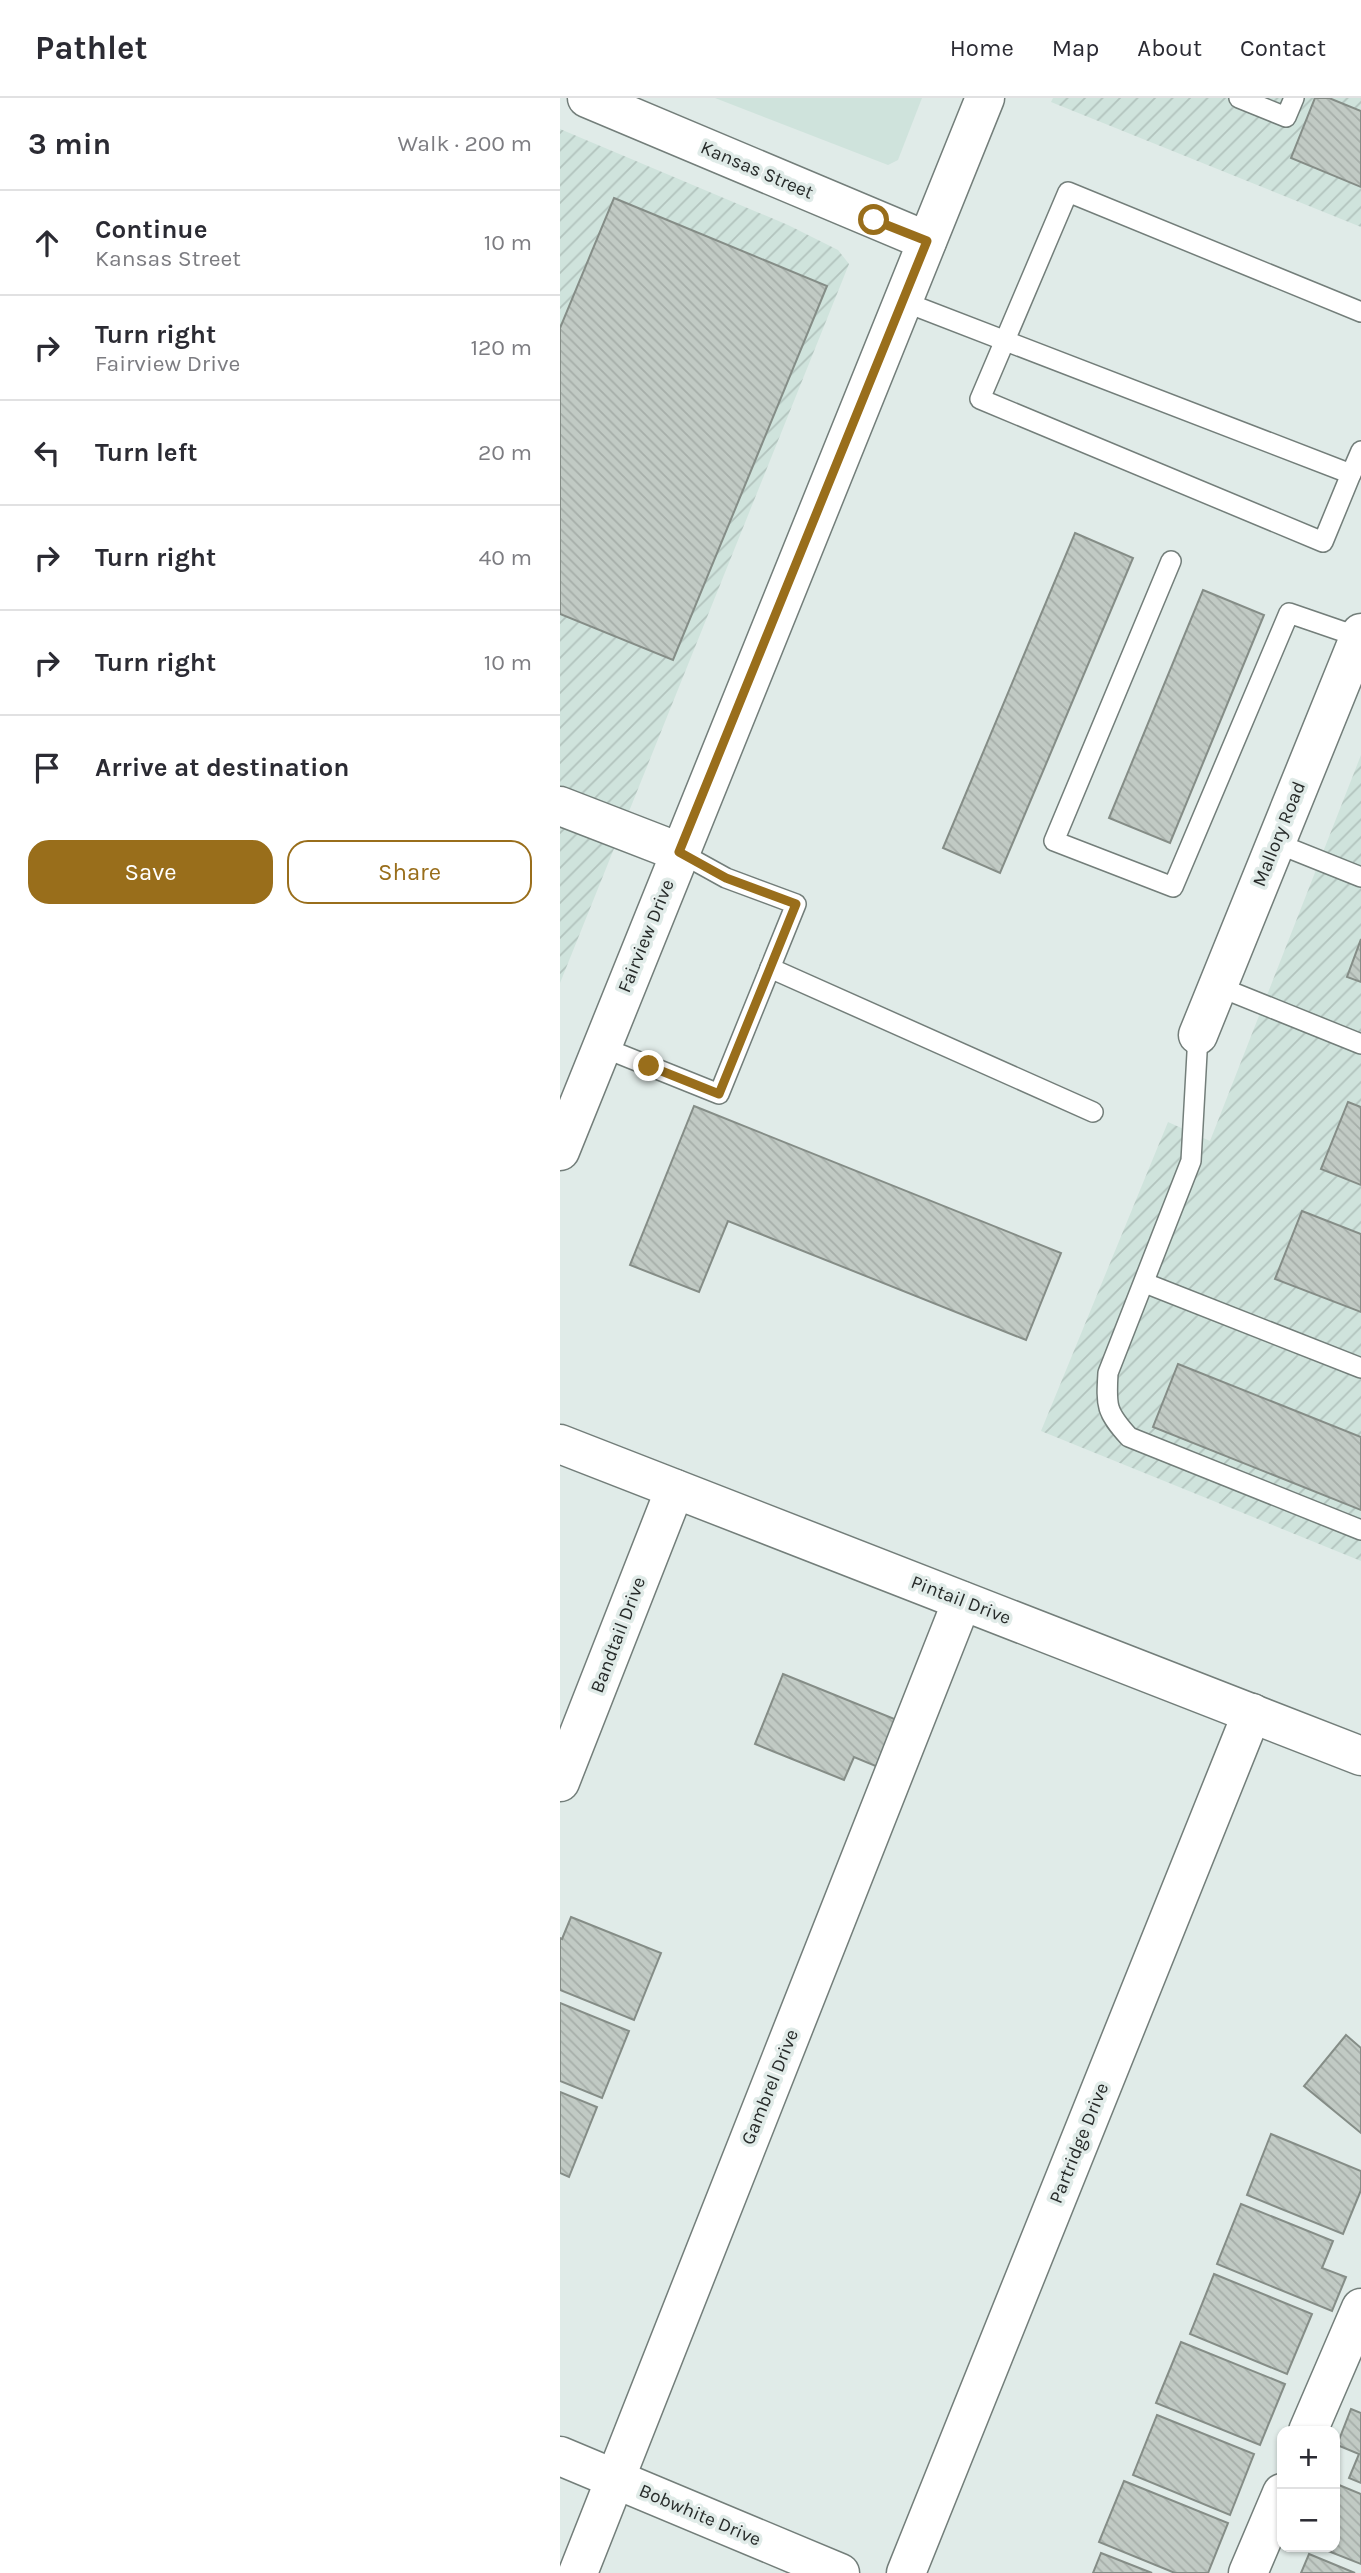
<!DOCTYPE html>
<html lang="en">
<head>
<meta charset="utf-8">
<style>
  :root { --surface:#fff; --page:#f7f7f7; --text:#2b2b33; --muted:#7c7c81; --line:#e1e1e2; --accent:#996e1b }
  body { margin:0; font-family:Karla,sans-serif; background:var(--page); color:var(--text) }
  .controls { position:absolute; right:21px; bottom:21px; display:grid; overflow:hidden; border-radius:14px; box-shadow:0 2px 5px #0004 }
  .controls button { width:63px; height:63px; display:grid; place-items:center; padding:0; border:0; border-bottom:2px solid var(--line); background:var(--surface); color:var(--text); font:35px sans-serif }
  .stop { position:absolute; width:21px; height:21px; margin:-16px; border:5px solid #996e1b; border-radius:50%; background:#fff }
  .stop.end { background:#996e1b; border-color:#fff; box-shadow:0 2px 7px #0008 }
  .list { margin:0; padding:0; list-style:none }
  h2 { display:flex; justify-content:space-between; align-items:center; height:91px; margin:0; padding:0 28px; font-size:30px }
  h2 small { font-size:23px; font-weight:400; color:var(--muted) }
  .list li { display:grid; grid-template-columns:46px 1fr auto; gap:21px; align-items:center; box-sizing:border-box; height:105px; padding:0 28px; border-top:2px solid var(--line) }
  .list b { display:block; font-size:26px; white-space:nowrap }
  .list p { margin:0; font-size:23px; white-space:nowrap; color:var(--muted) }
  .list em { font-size:23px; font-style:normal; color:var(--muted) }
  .actions { display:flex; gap:14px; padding:21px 28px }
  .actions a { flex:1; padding:16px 0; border:2px solid var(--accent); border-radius:21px; text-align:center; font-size:24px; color:var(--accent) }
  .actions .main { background:var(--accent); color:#fff }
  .icon { flex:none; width:38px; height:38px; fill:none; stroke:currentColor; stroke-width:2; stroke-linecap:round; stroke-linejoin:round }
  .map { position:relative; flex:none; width:801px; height:2475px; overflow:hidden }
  header { display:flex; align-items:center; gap:42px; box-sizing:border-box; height:98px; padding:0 35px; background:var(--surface); border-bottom:2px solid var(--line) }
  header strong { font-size:33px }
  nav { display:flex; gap:38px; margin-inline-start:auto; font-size:24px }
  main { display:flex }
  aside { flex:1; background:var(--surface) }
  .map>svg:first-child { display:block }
  .built { fill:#cfe3dc }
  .industrial { fill:url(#industrial-furrows) }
  .building { fill:url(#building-back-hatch); stroke:#858d87; stroke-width:2 }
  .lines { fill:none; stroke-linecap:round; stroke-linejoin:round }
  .service-casing { stroke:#737e7a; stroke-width:22 }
  .minor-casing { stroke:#737e7a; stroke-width:41 }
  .secondary-casing { stroke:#737e7a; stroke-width:41 }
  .service { stroke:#fff; stroke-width:19 }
  .minor { stroke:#fff; stroke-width:38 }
  .secondary { stroke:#fff; stroke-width:38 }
  .route { stroke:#996e1b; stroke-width:9 }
  .labels { text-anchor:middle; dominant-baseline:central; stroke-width:7; stroke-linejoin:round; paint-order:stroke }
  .street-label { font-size:19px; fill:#272b2a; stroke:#e0ebe8 }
</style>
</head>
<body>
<header>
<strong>Pathlet</strong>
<nav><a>Home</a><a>Map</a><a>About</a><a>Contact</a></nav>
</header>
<main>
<aside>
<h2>3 min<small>Walk · 200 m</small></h2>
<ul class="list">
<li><svg class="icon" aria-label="ahead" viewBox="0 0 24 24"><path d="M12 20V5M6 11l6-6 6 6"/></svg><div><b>Continue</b><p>Kansas Street</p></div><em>10 m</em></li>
<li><svg class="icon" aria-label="right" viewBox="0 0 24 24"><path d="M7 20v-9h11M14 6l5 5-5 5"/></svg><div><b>Turn right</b><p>Fairview Drive</p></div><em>120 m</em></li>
<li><svg class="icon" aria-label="left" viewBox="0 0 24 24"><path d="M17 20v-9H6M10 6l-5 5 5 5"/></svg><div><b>Turn left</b></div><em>20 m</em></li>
<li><svg class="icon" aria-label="right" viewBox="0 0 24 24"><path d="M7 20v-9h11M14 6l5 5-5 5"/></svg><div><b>Turn right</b></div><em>40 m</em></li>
<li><svg class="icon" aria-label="right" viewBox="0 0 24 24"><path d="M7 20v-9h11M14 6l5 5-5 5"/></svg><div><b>Turn right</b></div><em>10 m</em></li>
<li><svg class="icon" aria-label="arrive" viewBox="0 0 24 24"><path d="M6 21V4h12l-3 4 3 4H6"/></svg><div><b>Arrive at destination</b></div></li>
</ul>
<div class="actions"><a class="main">Save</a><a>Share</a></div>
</aside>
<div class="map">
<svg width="801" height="2475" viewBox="0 0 801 2475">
  <defs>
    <pattern id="industrial-furrows" width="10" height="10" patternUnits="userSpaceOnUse" patternTransform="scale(1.75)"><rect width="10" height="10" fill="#cfe3dc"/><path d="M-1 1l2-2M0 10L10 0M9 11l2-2" fill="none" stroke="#b2c3bd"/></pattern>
    <pattern id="building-back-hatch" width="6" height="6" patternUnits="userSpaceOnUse" patternTransform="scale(1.75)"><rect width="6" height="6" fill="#c1cac4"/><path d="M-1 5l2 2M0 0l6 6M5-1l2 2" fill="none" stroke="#a6aea9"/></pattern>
  </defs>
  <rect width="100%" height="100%" fill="#e0ebe8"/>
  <polygon class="built" points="155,0 362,0 338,62 328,67"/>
  <g class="industrial">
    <polygon points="493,0 801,0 801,129 491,4"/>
    <polygon points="0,31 228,127 278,152 289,166 0,885"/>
    <polygon points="801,657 801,1463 481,1333 608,1024 650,1043"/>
  </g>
  <g class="building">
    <polygon points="755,0 769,0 801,13 801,89 731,60"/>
    <polygon points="54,100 267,188 113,562 0,516 0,230"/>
    <polygon points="515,435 573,460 440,775 383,750"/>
    <polygon points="643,492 704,517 610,745 549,720"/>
    <polygon points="801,841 801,884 787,879"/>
    <polygon points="788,1004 801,1009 801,1087 761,1071"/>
    <polygon points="134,1008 501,1155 466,1242 168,1123 139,1194 70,1167"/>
    <polygon points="742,1113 801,1136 801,1214 715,1181"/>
    <polygon points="618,1266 801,1339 801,1412 593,1329"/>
    <polygon points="223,1576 337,1622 318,1669 294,1659 284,1682 195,1646"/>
    <polygon points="11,1819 101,1855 74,1922 0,1892 0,1840 2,1841"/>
    <polygon points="0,1905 69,1933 42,2000 0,1983"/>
    <polygon points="786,1937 801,1950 801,2035 744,1988"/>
    <polygon points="0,1994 37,2009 9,2079 0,2075"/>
    <polygon points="711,2036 801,2073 801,2092 783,2136 687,2097"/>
    <polygon points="681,2106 773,2143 762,2170 786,2179 772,2213 657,2166"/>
    <polygon points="654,2176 752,2216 727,2276 630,2236"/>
    <polygon points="621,2244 725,2286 700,2347 596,2305"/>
    <polygon points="791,2311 801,2315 801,2385 789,2380 799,2356 777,2347"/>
    <polygon points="597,2317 694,2356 670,2417 573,2377"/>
    <polygon points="564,2383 668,2425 648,2475 615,2475 539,2444"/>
    <polygon points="779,2387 801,2396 801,2466 758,2449 775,2449 775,2398"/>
    <polygon points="541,2455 592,2475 533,2475"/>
    <polygon points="749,2456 795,2475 741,2475"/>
  </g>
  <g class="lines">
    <g class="service-casing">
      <g id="service">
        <polyline points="679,0 726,19 734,0"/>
        <polyline points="342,203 791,376 801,353"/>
        <polyline points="791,376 763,444 420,301 508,94 801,214"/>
        <polyline points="611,463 494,743 613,789 729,515 799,539"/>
        <polyline points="716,745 801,779"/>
        <polyline points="210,870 533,1014"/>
        <polyline points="657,888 801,946"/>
        <path d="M638 937 631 1063 548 1275C546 1308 546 1314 569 1339L801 1432"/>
        <polyline points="42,949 159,996 236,806 166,780 119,754"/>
        <polyline points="585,1185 801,1270"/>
      </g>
    </g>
    <g class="minor-casing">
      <g id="minor">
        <polyline points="27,0 367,143"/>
        <polyline points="0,708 119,754"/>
        <polyline points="638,937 801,535"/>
        <polyline points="0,1346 801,1658"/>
        <polyline points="0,1684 115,1391"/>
        <polyline points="748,2333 801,2210"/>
        <polyline points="0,2358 280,2475"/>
        <polyline points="18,2475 402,1503"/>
        <polyline points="346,2475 692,1615"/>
        <polyline points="688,2475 722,2395"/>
      </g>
    </g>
    <g class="secondary-casing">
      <polyline id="secondary" points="0,1053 425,0"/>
    </g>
    <use href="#service" class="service"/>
    <use href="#minor" class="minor"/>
    <use href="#secondary" class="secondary"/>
  </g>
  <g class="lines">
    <polyline class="route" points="89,968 159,996 236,806 166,780 119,754 367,143 314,122"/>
  </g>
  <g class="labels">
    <g class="street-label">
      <text transform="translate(197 72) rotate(23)">Kansas Street</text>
      <text transform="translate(719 736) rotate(-68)">Mallory Road</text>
      <text transform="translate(86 838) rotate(-68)">Fairview Drive</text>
      <text transform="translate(401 1502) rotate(21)">Pintail Drive</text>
      <text transform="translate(58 1537) rotate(-69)">Bandtail Drive</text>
      <text transform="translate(210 1989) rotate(-68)">Gambrel Drive</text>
      <text transform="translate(519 2045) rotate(-68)">Partridge Drive</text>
      <text transform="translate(140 2417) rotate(23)">Bobwhite Drive</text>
    </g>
  </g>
</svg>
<div class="controls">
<button>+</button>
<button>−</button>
</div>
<div class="stop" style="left:314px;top:122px"></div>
<div class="stop end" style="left:89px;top:968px"></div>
</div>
</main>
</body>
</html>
